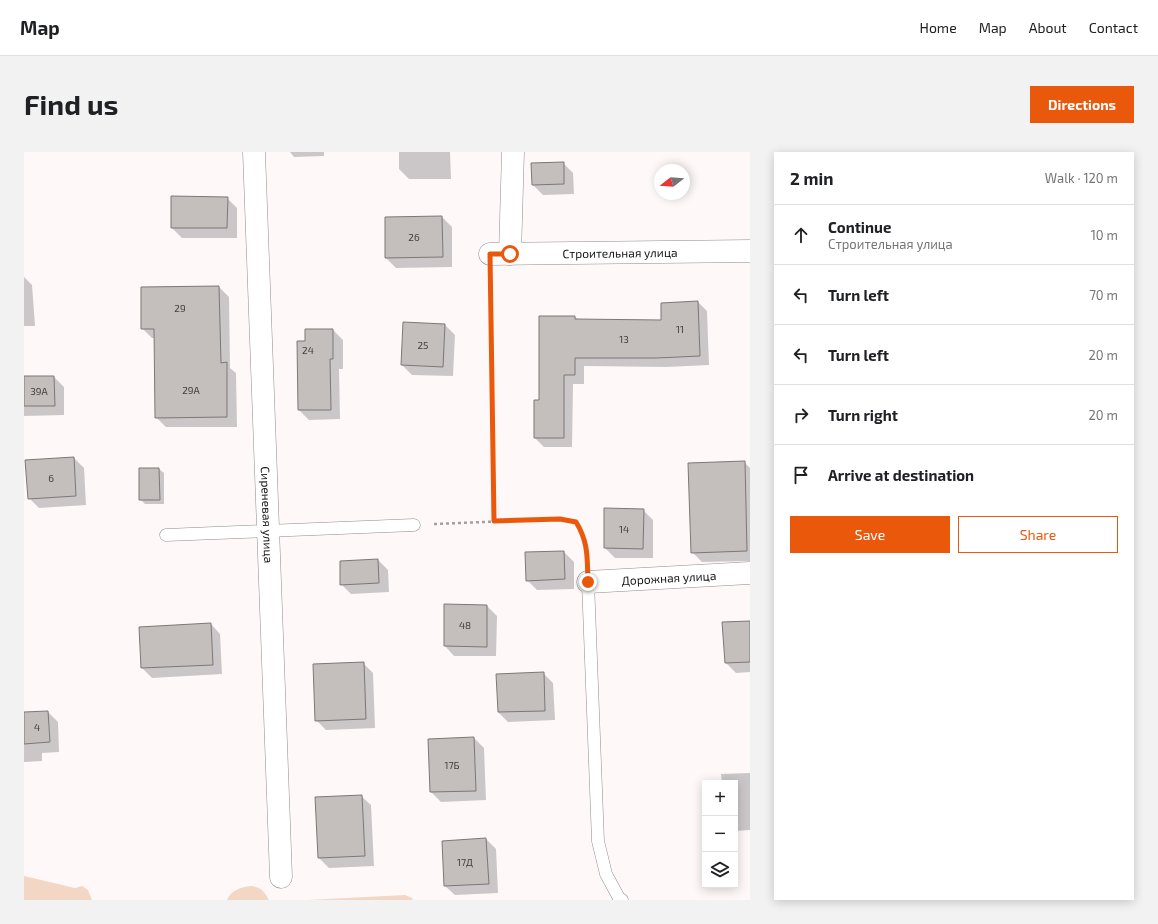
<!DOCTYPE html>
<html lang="en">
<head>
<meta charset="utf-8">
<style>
  :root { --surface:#fff; --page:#f2f2f2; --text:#202124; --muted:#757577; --line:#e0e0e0; --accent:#ea580c }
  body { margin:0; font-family:"Exo 2",sans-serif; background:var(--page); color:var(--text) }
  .controls { position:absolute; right:12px; bottom:12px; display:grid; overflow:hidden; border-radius:0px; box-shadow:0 2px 10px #0003 }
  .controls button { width:36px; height:36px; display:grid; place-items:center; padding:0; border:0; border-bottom:1px solid var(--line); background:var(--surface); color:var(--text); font:20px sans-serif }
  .compass { position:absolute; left:630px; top:12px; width:36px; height:36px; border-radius:50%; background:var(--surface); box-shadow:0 2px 10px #0003; rotate:253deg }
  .stop { position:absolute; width:12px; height:12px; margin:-9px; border:3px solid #ea580c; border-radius:50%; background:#fff }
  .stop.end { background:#ea580c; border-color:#fff; box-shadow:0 1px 4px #0008 }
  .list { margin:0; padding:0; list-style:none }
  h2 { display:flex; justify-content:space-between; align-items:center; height:52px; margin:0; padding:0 16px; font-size:17px }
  h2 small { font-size:13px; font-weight:400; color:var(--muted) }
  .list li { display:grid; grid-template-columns:26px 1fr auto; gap:12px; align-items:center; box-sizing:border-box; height:60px; padding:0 16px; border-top:1px solid var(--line) }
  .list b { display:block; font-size:15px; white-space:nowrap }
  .list p { margin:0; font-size:13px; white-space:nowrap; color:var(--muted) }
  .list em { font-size:13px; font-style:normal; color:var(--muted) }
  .actions { display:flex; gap:8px; padding:12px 16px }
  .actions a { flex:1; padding:9px 0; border:1px solid var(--accent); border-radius:0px; text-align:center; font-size:14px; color:var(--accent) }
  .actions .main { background:var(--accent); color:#fff }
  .icon { flex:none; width:22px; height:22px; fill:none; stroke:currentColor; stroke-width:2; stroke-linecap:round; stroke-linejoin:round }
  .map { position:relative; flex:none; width:726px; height:748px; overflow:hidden; border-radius:0px }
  header { display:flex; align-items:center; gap:24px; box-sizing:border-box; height:56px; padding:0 20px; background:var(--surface); border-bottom:1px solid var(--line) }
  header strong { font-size:19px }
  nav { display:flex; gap:22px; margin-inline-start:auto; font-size:14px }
  .intro { display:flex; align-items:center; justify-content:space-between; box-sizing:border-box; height:96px; padding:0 24px }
  h1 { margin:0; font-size:28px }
  .button { padding:10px 18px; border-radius:0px; background:var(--accent); color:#fff; font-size:14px; font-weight:700 }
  main { display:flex; gap:24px; padding:0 24px }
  aside { flex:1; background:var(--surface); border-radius:0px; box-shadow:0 2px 10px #0003 }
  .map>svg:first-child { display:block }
  .green { fill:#f3d7c4 }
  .shadow { fill:#0003 }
  .building { fill:#c4bebd; stroke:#7d7877 }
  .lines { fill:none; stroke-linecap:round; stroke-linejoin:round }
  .service-casing { stroke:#908b8c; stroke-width:13 }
  .minor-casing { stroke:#908b8c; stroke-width:23 }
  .path { stroke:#a4a0a1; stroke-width:2.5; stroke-dasharray:3 3; stroke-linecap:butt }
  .service { stroke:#fff; stroke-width:12 }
  .minor { stroke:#fff; stroke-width:22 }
  .route { stroke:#ea580c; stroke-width:5 }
  .labels { text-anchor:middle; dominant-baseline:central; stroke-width:4; stroke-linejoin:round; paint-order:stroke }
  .number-label { font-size:10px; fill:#413e3e }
  .street-label { font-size:12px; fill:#151314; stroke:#fff }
</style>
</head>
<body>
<header>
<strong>Map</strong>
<nav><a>Home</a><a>Map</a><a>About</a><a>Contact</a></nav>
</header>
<div class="intro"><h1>Find us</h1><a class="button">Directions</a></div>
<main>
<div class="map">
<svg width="726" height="748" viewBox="0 0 726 748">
  <rect width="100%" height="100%" fill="#fef8f9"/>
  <g class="green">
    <polygon points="0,724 51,736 58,734 64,738 68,748 0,748"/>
    <path d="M227 734C237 735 240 739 245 748H203C207 738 217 735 227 734Z"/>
    <polygon points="381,743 388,746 389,748 284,748"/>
  </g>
  <g class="shadow">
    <polygon points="266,0 300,0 300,4 270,5"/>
    <polygon points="375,0 426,0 427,27 385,27 375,17"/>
    <polygon points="539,11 549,21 550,42 519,43 509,33"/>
    <polygon points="203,46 213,56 213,86 158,86 148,76"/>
    <polygon points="418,65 428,75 428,115 372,116 362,106"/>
    <polygon points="0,125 8,133 11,174 0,174"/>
    <polygon points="195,135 205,145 206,216 212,221 213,275 142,275 132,265 131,186 128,186 118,176"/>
    <polygon points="674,150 683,159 685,213 642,215 560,214 560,232 549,232 548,295 520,295 511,286 516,249 551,165 555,168 638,169"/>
    <polygon points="421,173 431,183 429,224 388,223 378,213"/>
    <polygon points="282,178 309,178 319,188 319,217 315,217 316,267 285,268 275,258 282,190"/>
    <polygon points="0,225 30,225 40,235 40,263 0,264"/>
    <polygon points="50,306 60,316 62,353 15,356 5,346"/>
    <polygon points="720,310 726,316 726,409 678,410 668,400"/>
    <polygon points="135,317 140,321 140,352 121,352 116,347"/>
    <polygon points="619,358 629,368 629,406 591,406 581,396"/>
    <polygon points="540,400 550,410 550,437 513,438 503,428"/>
    <polygon points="354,408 364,418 365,440 327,442 317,432"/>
    <polygon points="463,454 473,464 472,504 430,504 421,494"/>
    <polygon points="726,470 726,520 712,521 702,511 699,471"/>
    <polygon points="187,472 196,482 198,522 128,526 118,516"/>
    <polygon points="339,511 349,521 351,576 302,578 292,568"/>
    <polygon points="519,521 529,531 531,568 484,570 474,560"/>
    <polygon points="24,560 34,570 35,600 18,601 18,609 0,610 0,561"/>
    <polygon points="450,586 460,596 462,648 417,650 407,640"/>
    <polygon points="726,621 726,678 711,679 711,631 698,631 697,622"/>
    <polygon points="337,644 347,653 350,714 305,716 295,706 292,646"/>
    <polygon points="462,687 472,697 474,741 431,743 421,734"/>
  </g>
  <g class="building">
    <polygon points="540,10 540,32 508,33 507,11"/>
    <polygon points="147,44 204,45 203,76 147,76"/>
    <polygon points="418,64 419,105 361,106 361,65"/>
    <polygon points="195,134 197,211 203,210 203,265 131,266 130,177 117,177 117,135"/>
    <polygon points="674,149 676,204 633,206 551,206 551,223 540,223 540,286 510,286 510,248 515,248 515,164 551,164 551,167 637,168 637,151"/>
    <polygon points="379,170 421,172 419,215 377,213"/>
    <polygon points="281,177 309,177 309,207 306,207 307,258 274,258 273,189 281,189"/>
    <polygon points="0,224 30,224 31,254 0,254"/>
    <polygon points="50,305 52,344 4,347 1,308"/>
    <polygon points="721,309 723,399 667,401 664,311"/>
    <polygon points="115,316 135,316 136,348 115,348"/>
    <polygon points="580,356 620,357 619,397 580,396"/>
    <polygon points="540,399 541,427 502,429 501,400"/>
    <polygon points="354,407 355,431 316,433 316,409"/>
    <polygon points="420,452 463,453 463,495 420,494"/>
    <polygon points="726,469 726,510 701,511 698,470"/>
    <polygon points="187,471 189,513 117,516 115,475"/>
    <polygon points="340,510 342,567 291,569 289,512"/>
    <polygon points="520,520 521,559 474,560 472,522"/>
    <polygon points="24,559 26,590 0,592 0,560"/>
    <polygon points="450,585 452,639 406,640 404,587"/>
    <polygon points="338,643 341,704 294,706 291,645"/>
    <polygon points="462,686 465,732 420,734 418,689"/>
  </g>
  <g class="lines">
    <g class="service-casing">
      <g id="service">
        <polyline points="142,383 390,373"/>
        <polyline points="564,430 574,689 582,722 595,746 598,748"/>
      </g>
    </g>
    <g class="minor-casing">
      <g id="minor">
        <path id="s1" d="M230 0 257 725"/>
        <path id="s2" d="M466 102 726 99"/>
        <polyline points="486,102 489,0"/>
        <path id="s3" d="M564 430 726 421"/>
      </g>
    </g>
    <g class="path">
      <polyline points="466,126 470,369"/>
      <path d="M410 372 536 367 552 370C560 382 562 392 563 406"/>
    </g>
    <use href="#service" class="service"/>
    <use href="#minor" class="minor"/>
  </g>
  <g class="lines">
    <path class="route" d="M486 102H466L470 369 536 367 552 370C565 391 563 407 564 430"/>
  </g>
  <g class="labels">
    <g class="number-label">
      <text x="390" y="85">26</text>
      <text x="156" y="156">29</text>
      <text x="656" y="177">11</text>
      <text x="600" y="187">13</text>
      <text x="399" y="193">25</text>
      <text x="284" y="198">24</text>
      <text x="167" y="238">29А</text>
      <text x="15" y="239">39А</text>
      <text x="27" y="326">6</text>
      <text x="600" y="377">14</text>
      <text x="441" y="473">48</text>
      <text x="13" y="575">4</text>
      <text x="428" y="613">17Б</text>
      <text x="441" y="710">17Д</text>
    </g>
    <g class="street-label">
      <text stroke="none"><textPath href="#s2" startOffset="130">Строительная улица</textPath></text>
      <text stroke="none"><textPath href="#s1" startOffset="363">Сиреневая улица</textPath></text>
      <text stroke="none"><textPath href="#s3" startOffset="81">Дорожная улица</textPath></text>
    </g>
  </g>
</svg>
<div class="controls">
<button>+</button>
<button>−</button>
<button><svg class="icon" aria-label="layers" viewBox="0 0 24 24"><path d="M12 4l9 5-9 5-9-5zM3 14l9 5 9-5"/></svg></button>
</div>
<svg class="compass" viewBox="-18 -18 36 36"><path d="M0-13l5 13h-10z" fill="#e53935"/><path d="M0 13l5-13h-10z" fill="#757577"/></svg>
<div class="stop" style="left:486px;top:102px"></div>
<div class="stop end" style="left:564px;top:430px"></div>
</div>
<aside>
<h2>2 min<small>Walk · 120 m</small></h2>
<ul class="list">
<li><svg class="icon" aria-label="ahead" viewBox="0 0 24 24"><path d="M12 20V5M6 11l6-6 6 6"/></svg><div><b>Continue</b><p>Строительная улица</p></div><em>10 m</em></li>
<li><svg class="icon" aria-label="left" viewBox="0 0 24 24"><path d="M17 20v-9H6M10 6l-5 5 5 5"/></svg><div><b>Turn left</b></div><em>70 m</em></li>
<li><svg class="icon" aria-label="left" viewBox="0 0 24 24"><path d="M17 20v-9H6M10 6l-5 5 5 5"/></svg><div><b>Turn left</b></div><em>20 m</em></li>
<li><svg class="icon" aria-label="right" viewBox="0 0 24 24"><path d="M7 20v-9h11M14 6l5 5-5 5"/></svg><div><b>Turn right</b></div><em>20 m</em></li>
<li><svg class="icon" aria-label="arrive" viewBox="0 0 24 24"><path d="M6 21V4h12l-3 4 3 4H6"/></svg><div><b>Arrive at destination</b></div></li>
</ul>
<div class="actions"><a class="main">Save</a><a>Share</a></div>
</aside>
</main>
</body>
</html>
